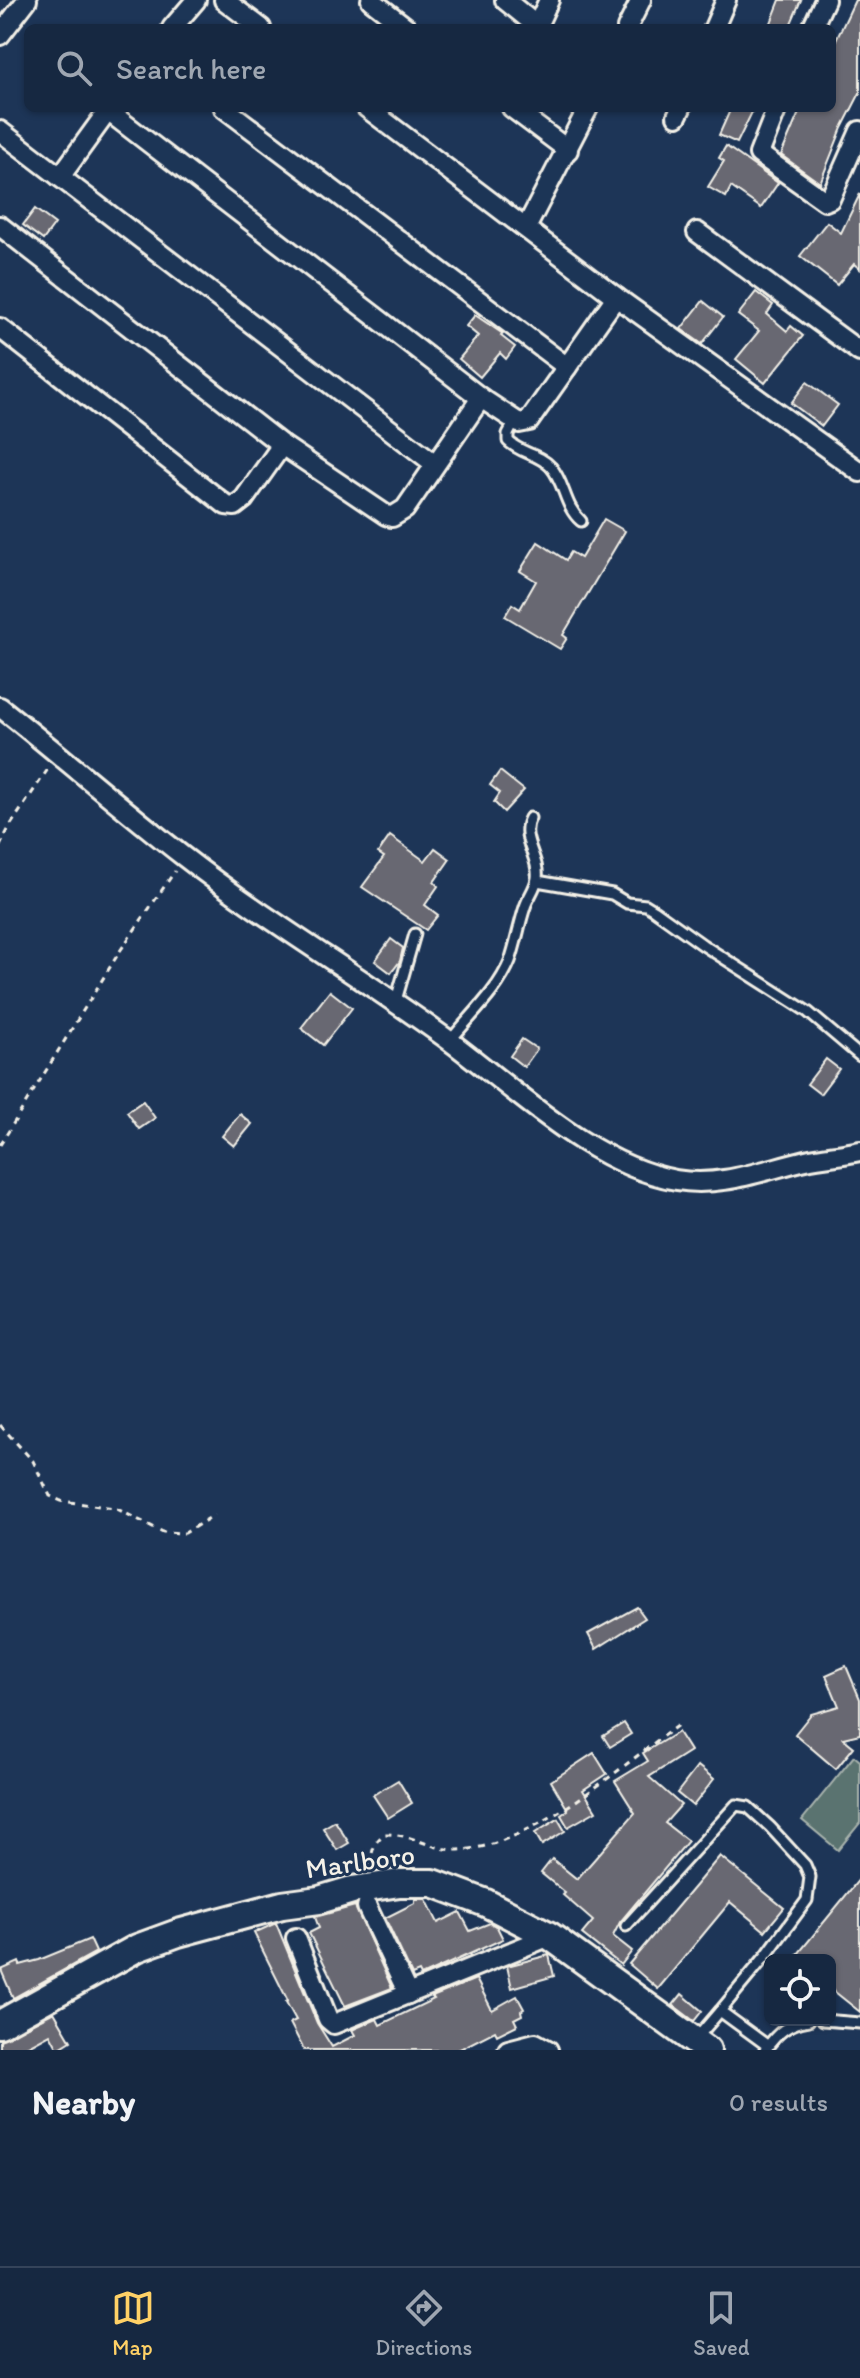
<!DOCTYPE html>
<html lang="en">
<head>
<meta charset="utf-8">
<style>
  :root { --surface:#162841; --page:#23344c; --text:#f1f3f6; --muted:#9ea6b1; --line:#35445a; --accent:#ffd166 }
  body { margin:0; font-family:Itim,sans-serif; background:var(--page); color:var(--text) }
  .controls { position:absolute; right:24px; bottom:24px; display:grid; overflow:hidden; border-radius:12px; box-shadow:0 2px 6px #0004 }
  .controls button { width:72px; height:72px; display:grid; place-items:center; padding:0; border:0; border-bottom:2px solid var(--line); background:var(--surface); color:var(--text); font:40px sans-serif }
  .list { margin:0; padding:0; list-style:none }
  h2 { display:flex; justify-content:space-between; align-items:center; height:104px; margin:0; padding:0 32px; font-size:34px }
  h2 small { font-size:26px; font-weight:400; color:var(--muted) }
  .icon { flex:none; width:44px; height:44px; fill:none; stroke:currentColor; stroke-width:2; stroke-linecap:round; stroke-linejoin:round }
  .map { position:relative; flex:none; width:860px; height:2050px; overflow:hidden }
  .search { position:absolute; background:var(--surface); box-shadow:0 2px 6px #0004; left:24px; right:24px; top:24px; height:88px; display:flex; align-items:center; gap:20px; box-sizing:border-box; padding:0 28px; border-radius:12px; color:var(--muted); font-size:30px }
  .sheet { height:216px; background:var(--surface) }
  nav { display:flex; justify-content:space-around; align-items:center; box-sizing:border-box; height:112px; border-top:2px solid var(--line); background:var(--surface); font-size:22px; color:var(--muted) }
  nav a { display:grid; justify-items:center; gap:4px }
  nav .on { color:var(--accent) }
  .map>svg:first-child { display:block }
  .green { fill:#5a7370; stroke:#a7b2ac; stroke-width:2 }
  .building { fill:#686772; stroke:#f4f1e8; stroke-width:2 }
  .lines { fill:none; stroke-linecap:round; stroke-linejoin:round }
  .lane-casing { stroke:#f4f1e8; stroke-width:15 }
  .street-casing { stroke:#f4f1e8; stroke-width:24 }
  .secondary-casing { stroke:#f4f1e8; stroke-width:32 }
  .path { stroke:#f4f1e8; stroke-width:3; stroke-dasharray:6 6; stroke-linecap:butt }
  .lane { stroke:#1d3557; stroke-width:9 }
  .street { stroke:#1d3557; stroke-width:18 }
  .secondary { stroke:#1d3557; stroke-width:26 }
  .labels { text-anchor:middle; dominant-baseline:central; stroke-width:6; stroke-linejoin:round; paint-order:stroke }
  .street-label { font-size:28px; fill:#f4f1e8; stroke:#1d3557 }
</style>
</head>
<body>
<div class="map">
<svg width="860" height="2050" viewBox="0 0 860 2050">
  <rect width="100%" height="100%" fill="#1d3557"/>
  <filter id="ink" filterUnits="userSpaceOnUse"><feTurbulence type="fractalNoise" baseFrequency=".0125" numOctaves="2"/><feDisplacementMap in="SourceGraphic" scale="16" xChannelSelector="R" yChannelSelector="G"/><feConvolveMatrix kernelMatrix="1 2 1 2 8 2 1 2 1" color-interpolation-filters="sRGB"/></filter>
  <g filter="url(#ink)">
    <polygon class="green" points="854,1756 860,1761 860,1823 838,1850 802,1820"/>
    <g class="building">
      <polygon points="780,0 801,0 789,28 769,28"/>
      <polygon points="855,0 860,0 860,93 842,128 820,183 781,155 801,108 832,108 832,49"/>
      <polygon points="731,108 754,108 737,143 719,135"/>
      <polygon points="726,146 778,183 761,208 731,187 726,197 708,187 724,161 719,158"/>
      <polygon points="860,194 860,269 854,264 837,285 800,256 827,222 841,233"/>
      <polygon points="35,209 55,224 43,240 23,225"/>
      <polygon points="756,292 773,305 767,314 787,331 791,326 803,336 765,383 736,359 759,331 738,315"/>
      <polygon points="703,301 723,317 702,344 681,329"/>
      <polygon points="475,315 503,334 501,336 515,347 506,359 500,353 480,377 459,359 478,336 466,326"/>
      <polygon points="807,382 838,405 822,426 791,403"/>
      <polygon points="604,519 625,531 563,635 567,638 560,649 505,616 512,604 520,609 536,581 520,571 538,542 566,560 571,552 581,558"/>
      <polygon points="500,771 524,790 504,812 494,802 500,793 490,785"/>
      <polygon points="390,836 425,861 435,848 450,859 434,882 438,886 425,905 438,915 426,930 362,887 384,857 378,853"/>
      <polygon points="391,939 403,948 400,961 391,973 375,961"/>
      <polygon points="330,991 352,1008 323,1045 301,1028"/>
      <polygon points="522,1039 537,1049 524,1067 510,1056"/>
      <polygon points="826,1059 839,1069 820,1094 807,1084"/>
      <polygon points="143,1101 155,1118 139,1129 127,1112"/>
      <polygon points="240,1114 252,1124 234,1146 222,1136"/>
      <polygon points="637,1607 645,1618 596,1649 588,1634"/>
      <polygon points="846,1666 860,1699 860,1734 843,1738 854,1747 836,1769 795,1734 811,1714 839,1706 826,1675"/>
      <polygon points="624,1723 631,1734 610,1747 603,1736"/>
      <polygon points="678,1732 690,1751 649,1777 681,1805 665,1823 688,1841 620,1922 613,1936 632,1951 621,1965 582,1934 593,1921 563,1895 565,1893 541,1873 552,1859 577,1879 635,1813 615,1781 648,1761 643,1753"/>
      <polygon points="594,1753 607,1774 583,1790 596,1811 568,1827 561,1815 568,1810 551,1781"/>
      <polygon points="698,1766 714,1779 693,1806 677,1793"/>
      <polygon points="398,1780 412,1803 388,1818 373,1795"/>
      <polygon points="558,1819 565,1831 542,1845 535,1833"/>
      <polygon points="335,1821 349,1843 337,1850 323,1828"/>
      <polygon points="720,1856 784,1908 765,1931 730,1902 658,1989 629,1964"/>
      <polygon points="860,1878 860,2012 830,1988 830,1960 793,1960"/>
      <polygon points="415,1899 426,1899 438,1923 460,1912 470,1931 490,1923 497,1927 503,1939 421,1976 419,1972 412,1975 385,1918 415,1903"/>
      <polygon points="355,1906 392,1988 345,2006 309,1933 319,1928 315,1917"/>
      <polygon points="276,1923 317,2023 332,2047 355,2035 352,2030 356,2028 377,2019 380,2025 434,1999 432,1997 476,1979 492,2010 517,1996 524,2009 521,2011 522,2015 514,2019 517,2025 497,2035 495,2031 458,2050 304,2050 290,2023 296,2020 286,2002 288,2001 254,1933"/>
      <polygon points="90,1939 96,1952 13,1998 1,1970 19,1962 20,1965 39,1960"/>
      <polygon points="549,1955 554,1976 512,1988 507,1966"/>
      <polygon points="682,1994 702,2011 694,2021 673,2005"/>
      <polygon points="54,2012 71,2041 58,2049 50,2034 21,2050 0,2050 0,2040"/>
    </g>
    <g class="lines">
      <g class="lane-casing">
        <g id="lane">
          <path d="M515 421 508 434V441C521 454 538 453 551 467 565 483 564 506 581 521"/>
          <polyline points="537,881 612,894 627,903 646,905 654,910 703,945 808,1012 860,1056"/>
          <polyline points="395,1004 415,934"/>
          <path d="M450 1041C470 1016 498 991 510 961 516 944 519 925 525 907 528 897 536 888 537 878 540 858 519 838 530 818"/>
          <polyline points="626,1926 736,1805 748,1807 770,1827 805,1865 810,1877 807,1900 768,1953 720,2011 768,2046"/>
          <polyline points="823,2020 860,2023"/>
          <polyline points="696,2039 720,2011"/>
          <path d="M765 2050C777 2033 788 2023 809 2020"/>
        </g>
      </g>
      <g class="street-casing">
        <g id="street">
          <polyline points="224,0 261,28"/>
          <polyline points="371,0 407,28"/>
          <polyline points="505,0 537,26"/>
          <polyline points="172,28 196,0"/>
          <polyline points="536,28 549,0"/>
          <polyline points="627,28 641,0"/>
          <polyline points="714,28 726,0"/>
          <polyline points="812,28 825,0"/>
          <polyline points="0,35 27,0"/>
          <polyline points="224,108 567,367"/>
          <polyline points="367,108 616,297 860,472"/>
          <polyline points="512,108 568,150"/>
          <polyline points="777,108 759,154 825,201 830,199 860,131"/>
          <polyline points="108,111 481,398 519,423 529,421 616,297"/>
          <polyline points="677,116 681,108"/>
          <polyline points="0,131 435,464"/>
          <polyline points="60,177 110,108"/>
          <polyline points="0,226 282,445 386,515 392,517 405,509 481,398"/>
          <polyline points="526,228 588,108"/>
          <polyline points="697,232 860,352"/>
          <polyline points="0,328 226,505 235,506 244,499 282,445"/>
          <path d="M0 707C62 756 121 808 183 856 269 923 364 978 451 1042 517 1091 593 1166 676 1180 721 1188 763 1170 806 1160 824 1156 842 1155 860 1151"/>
          <polyline points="367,1907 408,1994"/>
          <polyline points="296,1938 328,2019 334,2024 550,1936"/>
          <polyline points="508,2050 535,2043 548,2050"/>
        </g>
      </g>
      <g class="secondary-casing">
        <polyline id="secondary" points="0,2024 137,1948 178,1933 282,1905 319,1900 352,1890 400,1883 433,1883 486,1903 550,1936 707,2050"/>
      </g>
      <g class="path">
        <polyline points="0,846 10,826 48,769"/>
        <polyline points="0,1145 120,951 175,871"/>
        <polyline points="0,1425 33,1461 50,1496 61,1501 115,1508 163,1532 185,1533 214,1515"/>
        <path d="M371 1865C371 1851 375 1840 385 1834 409 1833 433 1850 456 1850 530 1849 620 1767 678 1725"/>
      </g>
      <use href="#lane" class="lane"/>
      <use href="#street" class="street"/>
      <use href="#secondary" class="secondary"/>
    </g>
  </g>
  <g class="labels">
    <g class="street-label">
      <text transform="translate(360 1861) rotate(-8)">Marlboro</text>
    </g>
  </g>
</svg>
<div class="controls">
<button><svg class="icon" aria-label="locate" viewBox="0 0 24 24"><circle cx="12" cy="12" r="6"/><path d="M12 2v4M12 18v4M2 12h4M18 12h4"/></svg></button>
</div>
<div class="search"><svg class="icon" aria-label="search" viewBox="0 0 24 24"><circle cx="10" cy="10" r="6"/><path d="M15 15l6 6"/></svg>Search here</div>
</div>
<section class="sheet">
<h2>Nearby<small>0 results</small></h2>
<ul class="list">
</ul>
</section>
<nav>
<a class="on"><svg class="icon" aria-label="map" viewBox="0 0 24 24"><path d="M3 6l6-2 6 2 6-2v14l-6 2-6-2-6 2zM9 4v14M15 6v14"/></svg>Map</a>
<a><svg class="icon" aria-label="directions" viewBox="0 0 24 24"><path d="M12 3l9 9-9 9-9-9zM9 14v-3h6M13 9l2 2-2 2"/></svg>Directions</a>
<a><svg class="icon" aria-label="saved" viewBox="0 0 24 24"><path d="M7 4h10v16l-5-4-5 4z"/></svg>Saved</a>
</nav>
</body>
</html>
